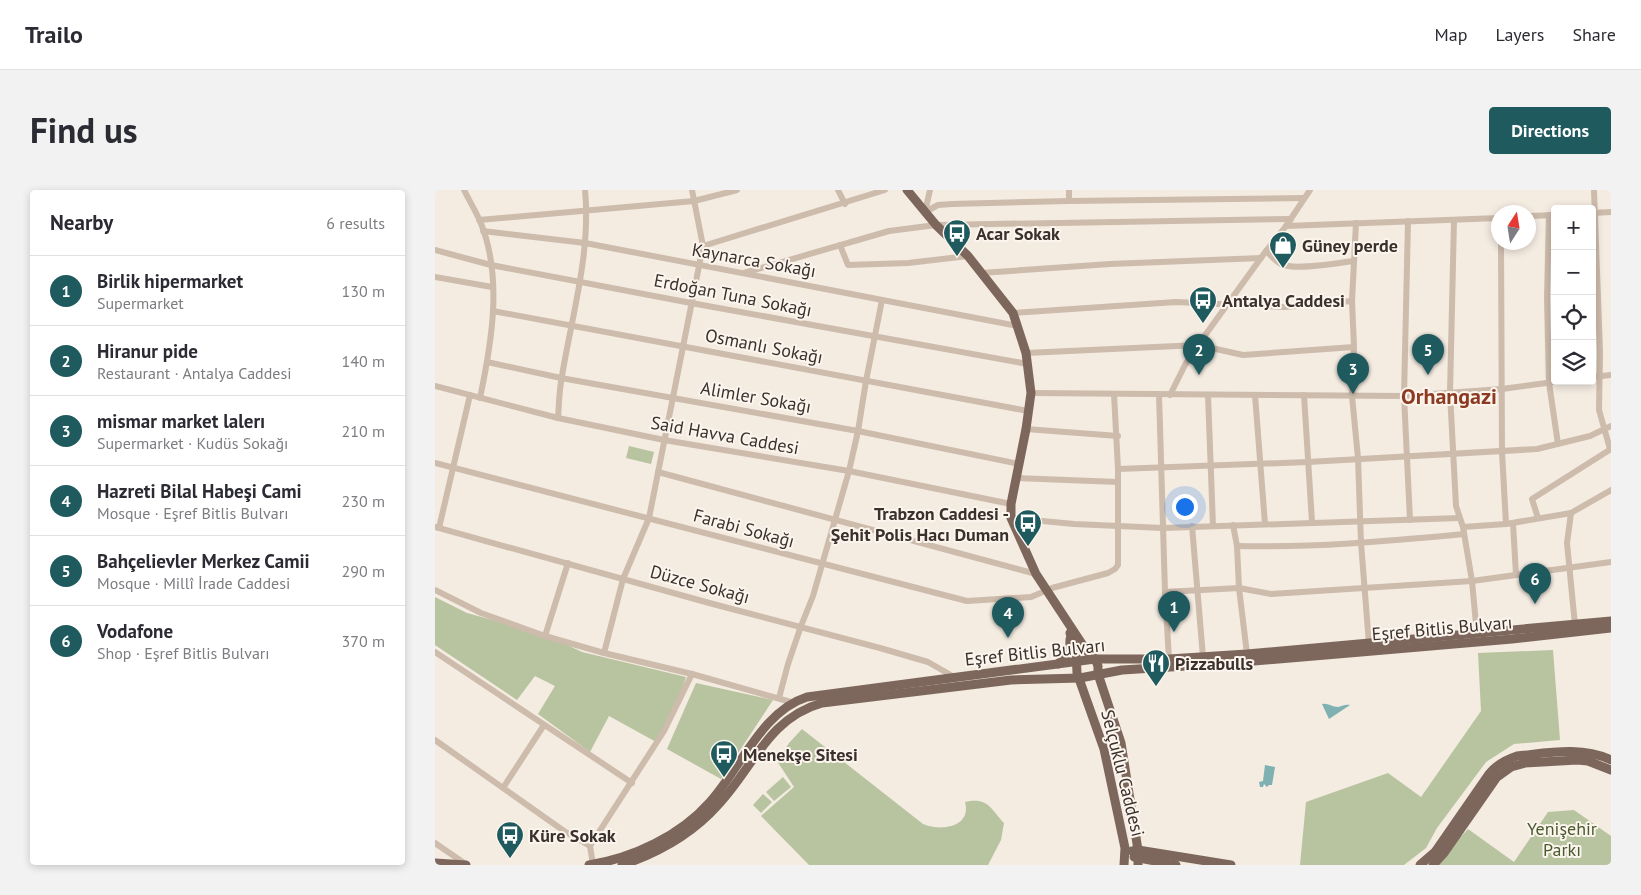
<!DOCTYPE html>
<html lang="en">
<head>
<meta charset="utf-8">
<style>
  :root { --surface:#fff; --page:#f2f2f3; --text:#2b2b33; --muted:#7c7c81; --line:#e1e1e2; --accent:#1f5a5e }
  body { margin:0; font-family:"PT Sans",sans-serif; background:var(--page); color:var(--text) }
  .controls { position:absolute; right:15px; top:15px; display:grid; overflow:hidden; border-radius:5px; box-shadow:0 2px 8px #0003 }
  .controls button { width:45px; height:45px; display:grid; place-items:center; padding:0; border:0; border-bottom:1px solid var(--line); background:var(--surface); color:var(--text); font:25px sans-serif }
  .compass { position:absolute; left:1056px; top:15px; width:45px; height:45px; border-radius:50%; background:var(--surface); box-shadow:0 2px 8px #0003; rotate:12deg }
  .you { position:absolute; left:749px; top:316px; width:18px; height:18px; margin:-12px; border:4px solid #fff; border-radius:50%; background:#1a73e8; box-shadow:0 0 0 8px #1a73e833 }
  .badge { display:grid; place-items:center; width:32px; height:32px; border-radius:50%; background:var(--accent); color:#fff; font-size:16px; font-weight:700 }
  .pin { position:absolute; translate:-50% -41px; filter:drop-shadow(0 1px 2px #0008) }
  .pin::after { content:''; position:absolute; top:26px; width:18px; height:15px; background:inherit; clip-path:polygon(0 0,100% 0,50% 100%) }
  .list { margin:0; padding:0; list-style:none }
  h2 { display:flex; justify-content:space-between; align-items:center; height:65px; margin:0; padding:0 20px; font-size:21px }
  h2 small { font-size:16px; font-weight:400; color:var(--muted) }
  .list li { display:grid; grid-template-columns:32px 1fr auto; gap:15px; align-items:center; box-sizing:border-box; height:70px; padding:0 20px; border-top:1px solid var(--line) }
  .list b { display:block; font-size:19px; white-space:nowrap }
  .list p { margin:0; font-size:16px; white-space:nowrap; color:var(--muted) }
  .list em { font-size:16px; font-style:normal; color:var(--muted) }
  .icon { flex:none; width:28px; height:28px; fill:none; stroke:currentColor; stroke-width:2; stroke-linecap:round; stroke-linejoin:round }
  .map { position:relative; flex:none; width:1176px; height:675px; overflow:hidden; border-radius:5px }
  header { display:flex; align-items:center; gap:30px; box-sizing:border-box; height:70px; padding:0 25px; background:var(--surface); border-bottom:1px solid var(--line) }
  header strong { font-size:24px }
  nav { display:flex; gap:28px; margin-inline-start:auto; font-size:18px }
  .intro { display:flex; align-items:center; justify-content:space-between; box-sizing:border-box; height:120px; padding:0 30px }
  h1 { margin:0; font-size:35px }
  .button { padding:12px 22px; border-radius:5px; background:var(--accent); color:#fff; font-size:18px; font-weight:700 }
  main { display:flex; gap:30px; padding:0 30px }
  aside { flex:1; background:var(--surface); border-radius:5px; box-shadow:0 2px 8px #0003 }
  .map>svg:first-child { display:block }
  .green { fill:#b8c4a0 }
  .water { fill:#7fb0b2 }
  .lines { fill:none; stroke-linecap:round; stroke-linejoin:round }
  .minor { stroke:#cdbbac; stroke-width:6 }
  .major { stroke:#7d675c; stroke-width:9 }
  .labels { text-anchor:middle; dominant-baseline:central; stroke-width:4; stroke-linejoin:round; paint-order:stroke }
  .poi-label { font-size:18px; font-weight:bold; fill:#3b302b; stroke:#fbf5ee; text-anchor:start }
  .street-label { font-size:18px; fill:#3b302b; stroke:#fbf5ee }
  .park-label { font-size:18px; fill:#4a5a2e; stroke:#fbf5ee }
  .district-label { font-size:22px; font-weight:bold; fill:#8c3b22; stroke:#fbf5ee }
</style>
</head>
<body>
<header>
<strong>Trailo</strong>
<nav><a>Map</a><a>Layers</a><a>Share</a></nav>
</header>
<div class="intro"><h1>Find us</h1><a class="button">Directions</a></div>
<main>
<aside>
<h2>Nearby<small>6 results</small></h2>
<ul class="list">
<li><span class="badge">1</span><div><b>Birlik hipermarket</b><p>Supermarket</p></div><em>130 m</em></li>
<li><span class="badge">2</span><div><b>Hiranur pide</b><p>Restaurant · Antalya Caddesi</p></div><em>140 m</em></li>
<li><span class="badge">3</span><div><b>mismar market lalerı</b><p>Supermarket · Kudüs Sokağı</p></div><em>210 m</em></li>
<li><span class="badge">4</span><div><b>Hazreti Bilal Habeşi Cami</b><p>Mosque · Eşref Bitlis Bulvarı</p></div><em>230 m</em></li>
<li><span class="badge">5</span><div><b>Bahçelievler Merkez Camii</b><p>Mosque · Millî İrade Caddesi</p></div><em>290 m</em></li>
<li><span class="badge">6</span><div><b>Vodafone</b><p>Shop · Eşref Bitlis Bulvarı</p></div><em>370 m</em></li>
</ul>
</aside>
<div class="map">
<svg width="1176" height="675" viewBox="0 0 1176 675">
  <rect width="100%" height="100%" fill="#f4ebe1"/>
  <g class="green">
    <polygon points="194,256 219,262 216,274 191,268"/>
    <polygon points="0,407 32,423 109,444 147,462 251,487 244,510 223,553 174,526 155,562 103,524 120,496 100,486 82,510 0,455"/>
    <polygon points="1118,460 1125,550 1079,554 1051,572 1002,638 991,658 969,675 865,675 871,612 953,583 986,607 1046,521 1043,463"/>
    <polygon points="261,493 338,510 286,589 232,559"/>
    <path d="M367 539 488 634C506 642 537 637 530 612 553 607 555 618 569 633L566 650 553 675H374L326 626 359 597 342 571 354 553Z"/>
    <polygon points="348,587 356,597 339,611 331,602"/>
    <polygon points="328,604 337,612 326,623 318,615"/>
    <polygon points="1139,620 1176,646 1176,675 999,675 1033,639 1079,672 1113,622"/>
  </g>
  <g class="water">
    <path d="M887 514C893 513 897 517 903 517 908 516 910 514 915 515L894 529Z"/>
    <polygon points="830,575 840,577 837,595 834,595 832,597 829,594 828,597 825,597 824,592 828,591"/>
  </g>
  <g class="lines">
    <g class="minor">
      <path d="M29 0C34 10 40 20 45 31 68 86 57 151 45 208"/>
      <polyline points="403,0 410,14"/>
      <polyline points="1159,0 1165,162 1164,220 1175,259"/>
      <polyline points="634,11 634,0"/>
      <polyline points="490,22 503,15 517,14 634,11 869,8"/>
      <polyline points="490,22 495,0"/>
      <polyline points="1157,23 1176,22"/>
      <polyline points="1114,25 1112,108 1114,193 1123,254"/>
      <polyline points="1094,26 1120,25"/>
      <polyline points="44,30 259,11 302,0"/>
      <polyline points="1019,30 1015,203 1021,316 1028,337 1037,391 1042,445"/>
      <polyline points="973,31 969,206 975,330"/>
      <polyline points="921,33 917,111 919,157 917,206 923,268 926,353 934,454"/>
      <polyline points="851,36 1064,28"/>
      <polyline points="48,41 150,53 583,136"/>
      <polyline points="1066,52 1067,262 1071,334"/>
      <polyline points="405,55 413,75 473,73 533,66"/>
      <polyline points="268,56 450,0"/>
      <polyline points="0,60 56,75 256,113 593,174"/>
      <path d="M831 61C836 65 840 71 846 74 859 81 903 73 919 71"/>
      <polyline points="309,83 454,41 501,35 856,29"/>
      <polyline points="546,83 675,74 826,68"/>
      <polyline points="0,87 57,97"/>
      <polyline points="58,121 593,221"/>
      <polyline points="578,123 741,112 849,117 917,111"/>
      <polyline points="591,163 763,155 808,165 919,157"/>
      <polyline points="52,172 126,188 423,241 584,274"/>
      <polyline points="1157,187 1176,185"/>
      <polyline points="0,196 123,228 229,250 414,281 576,314"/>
      <polyline points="596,203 969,206 1067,199 1126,191"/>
      <polyline points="724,204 730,402 734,469"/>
      <polyline points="735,205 750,175 763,155 831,61 851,36 875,0"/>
      <polyline points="773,205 778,336"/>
      <polyline points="820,205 830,334"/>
      <polyline points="869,205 877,332"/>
      <path d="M123 228C124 215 124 200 127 186 137 125 156 63 150 0"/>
      <polyline points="591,239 683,246"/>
      <polyline points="0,273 532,411 596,407 617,398 673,383 680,379 683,375 683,279 679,204"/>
      <polyline points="683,279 873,272 1102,259 1155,246 1176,236"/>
      <polyline points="223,282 601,384"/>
      <polyline points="581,288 683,292"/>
      <polyline points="1136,323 1132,353 1140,435"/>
      <polyline points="576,328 639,334 728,338 1024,328"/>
      <polyline points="1103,328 1097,309 1176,259"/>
      <polyline points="1078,333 1081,385"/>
      <polyline points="798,335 802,356 804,398 812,464"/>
      <polyline points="757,336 768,467"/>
      <polyline points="0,337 278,414 445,458 493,472 521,488"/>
      <polyline points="1028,337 1071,334 1136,323 1176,300"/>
      <polyline points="4,338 35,205"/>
      <path d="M802 356C878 358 953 351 1029 344"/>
      <polyline points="0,400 46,423 110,446 169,463 257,484 356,512"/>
      <polyline points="730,402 804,398 836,404 1037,391 1176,372"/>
      <polyline points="110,446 133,373"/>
      <polyline points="0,462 197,593"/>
      <polyline points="169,463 188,389 214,328 268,56 257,0"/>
      <polyline points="344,508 353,474 366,436 378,406 414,281 423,241 431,191 447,110"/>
      <polyline points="0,550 129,641 155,656"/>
      <polyline points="68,598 109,535"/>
      <polyline points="0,653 32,675"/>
      <polyline points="158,675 155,656 229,541 257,484"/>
    </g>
    <g class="major">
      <polyline points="472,0 501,35 533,66 578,123 591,163 596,203 591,239 576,314 576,328 601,384 651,460 660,469 663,476 663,484 686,553 703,660 703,675"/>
      <polyline points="635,443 641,461 642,483 669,559 690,658 689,675"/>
      <path d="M623 474C631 467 636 459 635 449"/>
      <polyline points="697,661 703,660 796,675"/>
      <polyline points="699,667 741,675"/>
      <polyline points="0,673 31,675"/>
      <path d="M154 675C198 668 245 646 275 612 305 579 327 521 372 507L660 469H734L812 464 1176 431"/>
      <path d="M187 675C223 663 258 643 283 615 318 578 333 528 387 513L576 490 645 488 687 480 784 474 926 462 1077 449 1176 438"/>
      <path d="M985 675 1000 662 1054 584C1061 575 1070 570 1082 566 1113 563 1146 556 1176 570"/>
      <polyline points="998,675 1009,663 1062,587 1076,577 1090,573 1142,570 1153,571 1176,580"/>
    </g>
  </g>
  <defs>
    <g id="bus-pin" transform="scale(1.4375)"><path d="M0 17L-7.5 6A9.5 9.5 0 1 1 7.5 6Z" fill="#1f5a5e" stroke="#fbf5ee"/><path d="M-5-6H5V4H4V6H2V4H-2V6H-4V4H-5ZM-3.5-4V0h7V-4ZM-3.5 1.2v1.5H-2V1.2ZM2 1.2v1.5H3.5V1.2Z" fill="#fff"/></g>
    <g id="shop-pin" transform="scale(1.4375)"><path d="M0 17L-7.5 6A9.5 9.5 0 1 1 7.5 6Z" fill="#1f5a5e" stroke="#fbf5ee"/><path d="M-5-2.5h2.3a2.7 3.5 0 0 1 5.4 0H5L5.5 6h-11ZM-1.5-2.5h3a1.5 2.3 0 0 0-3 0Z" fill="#fff"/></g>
    <g id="restaurant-pin" transform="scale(1.4375)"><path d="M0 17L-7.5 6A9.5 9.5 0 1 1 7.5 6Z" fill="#1f5a5e" stroke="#fbf5ee"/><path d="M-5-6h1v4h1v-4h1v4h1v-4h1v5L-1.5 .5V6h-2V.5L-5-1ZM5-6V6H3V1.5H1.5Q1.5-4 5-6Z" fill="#fff"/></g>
  </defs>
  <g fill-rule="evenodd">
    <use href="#bus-pin" x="522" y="43"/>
    <use href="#shop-pin" x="848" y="55"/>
    <use href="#bus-pin" x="768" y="110"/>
    <use href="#bus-pin" x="593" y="333"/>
    <use href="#restaurant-pin" x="721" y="473"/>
    <use href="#bus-pin" x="289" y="564"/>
    <use href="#bus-pin" x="75" y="645"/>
  </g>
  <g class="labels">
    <g class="poi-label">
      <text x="541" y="43">Acar Sokak</text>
      <text x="867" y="55">Güney perde</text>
      <text x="787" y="110">Antalya Caddesi</text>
      <text x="574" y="323" text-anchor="end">Trabzon Caddesi -<tspan x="574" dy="21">Şehit Polis Hacı Duman</tspan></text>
      <text x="740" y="473">Pizzabulls</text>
      <text x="308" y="564">Menekşe Sitesi</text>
      <text x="94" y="645">Küre Sokak</text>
    </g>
    <g class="street-label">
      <text transform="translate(319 70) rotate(10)">Kaynarca Sokağı</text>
      <text transform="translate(298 105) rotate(11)">Erdoğan Tuna Sokağı</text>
      <text transform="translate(329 156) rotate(11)">Osmanlı Sokağı</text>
      <text transform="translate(321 207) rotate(10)">Alimler Sokağı</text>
      <text transform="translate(290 245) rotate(10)">Said Havva Caddesi</text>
      <text transform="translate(309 338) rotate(15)">Farabi Sokağı</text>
      <text transform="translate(265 394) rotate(15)">Düzce Sokağı</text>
      <text transform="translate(1007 438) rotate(-5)">Eşref Bitlis Bulvarı</text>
      <text transform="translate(600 462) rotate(-6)">Eşref Bitlis Bulvarı</text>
      <text transform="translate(688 583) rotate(76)">Selçuklu Caddesi</text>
    </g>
    <g class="park-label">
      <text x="1127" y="638">Yenişehir<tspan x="1127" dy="21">Parkı</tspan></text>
    </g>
    <g class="district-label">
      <text x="1014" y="206">Orhangazi</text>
    </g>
  </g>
</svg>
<div class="controls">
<button>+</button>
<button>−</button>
<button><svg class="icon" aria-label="locate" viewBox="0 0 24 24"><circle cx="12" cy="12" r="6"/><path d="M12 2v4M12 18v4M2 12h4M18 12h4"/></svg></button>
<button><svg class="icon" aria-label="layers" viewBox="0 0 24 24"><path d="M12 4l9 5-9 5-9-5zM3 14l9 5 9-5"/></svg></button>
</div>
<svg class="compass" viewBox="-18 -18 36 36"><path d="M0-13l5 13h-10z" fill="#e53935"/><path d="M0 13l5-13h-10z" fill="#7c7c81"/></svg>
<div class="you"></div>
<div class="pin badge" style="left:739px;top:442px">1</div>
<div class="pin badge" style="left:764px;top:185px">2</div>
<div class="pin badge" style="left:918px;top:204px">3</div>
<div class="pin badge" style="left:573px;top:448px">4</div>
<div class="pin badge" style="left:993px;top:185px">5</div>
<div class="pin badge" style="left:1100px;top:414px">6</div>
</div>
</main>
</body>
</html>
